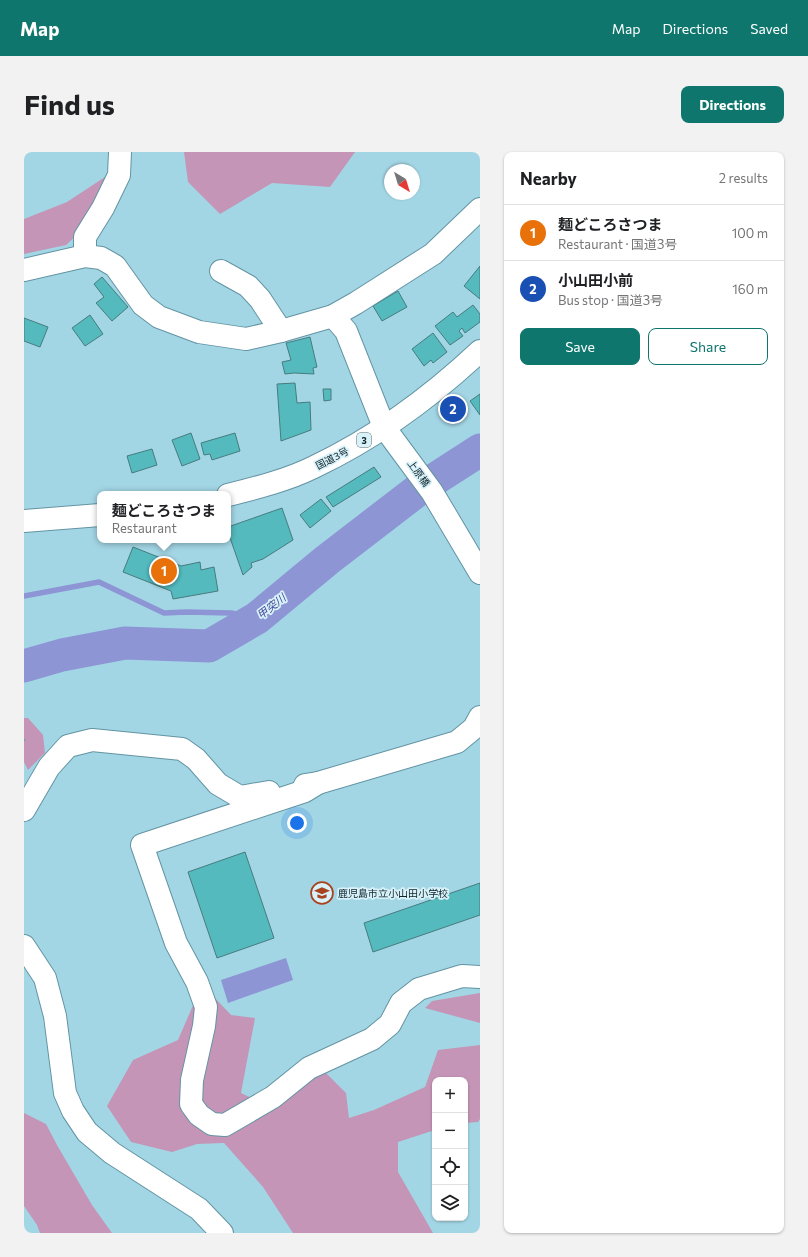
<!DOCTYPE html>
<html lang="en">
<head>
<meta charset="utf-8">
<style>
  :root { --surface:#fff; --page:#f2f2f2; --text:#202124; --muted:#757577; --line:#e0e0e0; --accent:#0f766e }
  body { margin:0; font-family:Commissioner,"Noto Sans JP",sans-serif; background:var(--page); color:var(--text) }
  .controls { position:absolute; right:12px; bottom:12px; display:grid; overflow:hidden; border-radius:8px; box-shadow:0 1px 3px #0004 }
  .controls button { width:36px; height:36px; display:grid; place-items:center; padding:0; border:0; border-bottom:1px solid var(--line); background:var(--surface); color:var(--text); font:20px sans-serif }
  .compass { position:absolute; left:360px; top:12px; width:36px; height:36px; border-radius:50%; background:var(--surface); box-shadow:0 1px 3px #0004; rotate:142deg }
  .you { position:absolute; left:273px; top:671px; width:14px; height:14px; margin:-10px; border:3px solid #fff; border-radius:50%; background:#1a73e8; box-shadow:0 0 0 6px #1a73e833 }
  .badge { display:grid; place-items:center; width:26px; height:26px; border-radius:50%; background:var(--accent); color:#fff; font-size:13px; font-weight:700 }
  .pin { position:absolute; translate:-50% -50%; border:2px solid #fff; box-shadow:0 1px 4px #0006 }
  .popup { position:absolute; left:73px; top:339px; width:134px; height:52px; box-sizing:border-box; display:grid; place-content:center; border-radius:8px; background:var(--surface); filter:drop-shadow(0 1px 3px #0005); font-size:13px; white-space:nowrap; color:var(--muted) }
  .popup b { font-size:15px; color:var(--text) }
  .popup::after { content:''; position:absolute; left:50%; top:100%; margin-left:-8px; border:8px solid transparent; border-top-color:var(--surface) }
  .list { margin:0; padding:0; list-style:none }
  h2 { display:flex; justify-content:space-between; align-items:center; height:52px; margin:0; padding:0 16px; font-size:17px }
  h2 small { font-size:13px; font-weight:400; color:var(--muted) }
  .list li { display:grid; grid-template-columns:26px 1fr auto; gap:12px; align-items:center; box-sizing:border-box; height:56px; padding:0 16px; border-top:1px solid var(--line) }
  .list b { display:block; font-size:15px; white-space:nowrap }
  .list p { margin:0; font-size:13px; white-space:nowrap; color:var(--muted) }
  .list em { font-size:13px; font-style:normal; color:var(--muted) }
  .actions { display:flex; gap:8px; padding:12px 16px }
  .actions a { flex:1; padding:9px 0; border:1px solid var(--accent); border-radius:8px; text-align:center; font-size:14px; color:var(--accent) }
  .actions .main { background:var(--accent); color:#fff }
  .icon { flex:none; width:22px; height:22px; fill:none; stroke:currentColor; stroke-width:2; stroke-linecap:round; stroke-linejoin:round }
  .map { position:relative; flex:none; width:456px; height:1081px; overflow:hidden; border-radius:8px }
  header { display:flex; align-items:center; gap:24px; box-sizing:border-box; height:56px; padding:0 20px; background:var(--accent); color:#fff }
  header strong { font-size:19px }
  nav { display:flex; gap:22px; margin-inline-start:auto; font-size:14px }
  .intro { display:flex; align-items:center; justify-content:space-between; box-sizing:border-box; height:96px; padding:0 24px }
  h1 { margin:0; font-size:28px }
  .button { padding:10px 18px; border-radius:8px; background:var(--accent); color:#fff; font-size:14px; font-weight:700 }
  main { display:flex; gap:24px; padding:0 24px }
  aside { flex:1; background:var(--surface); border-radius:8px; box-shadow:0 1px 3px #0004 }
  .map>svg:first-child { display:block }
  .green { fill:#c495b6 }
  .water { fill:#8d95d5 }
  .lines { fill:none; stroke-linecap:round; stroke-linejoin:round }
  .stream { stroke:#8d95d5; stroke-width:5.5 }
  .river { stroke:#8d95d5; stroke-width:33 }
  .building { fill:#54babe; stroke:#477c7e }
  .minor-casing { stroke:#6394a3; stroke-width:24 }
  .highway-casing { stroke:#6394a3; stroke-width:24 }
  .path { stroke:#729ba7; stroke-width:2.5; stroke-dasharray:3 3; stroke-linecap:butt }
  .minor { stroke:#fff; stroke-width:22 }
  .highway { stroke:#fff; stroke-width:22 }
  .labels { text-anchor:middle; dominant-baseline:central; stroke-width:3.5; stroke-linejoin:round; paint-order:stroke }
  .shield { fill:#d9f2fa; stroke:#4b6067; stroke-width:1 }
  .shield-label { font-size:9px; font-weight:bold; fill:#0e2228 }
  .street-label { font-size:10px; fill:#0e2228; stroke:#d9f2fa }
  .poi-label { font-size:10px; fill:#0e2228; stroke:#d9f2fa; text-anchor:start }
  .water-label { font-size:11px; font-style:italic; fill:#484c9a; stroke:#d9f2fa }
</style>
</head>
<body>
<header>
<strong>Map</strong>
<nav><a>Map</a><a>Directions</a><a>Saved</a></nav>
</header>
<div class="intro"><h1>Find us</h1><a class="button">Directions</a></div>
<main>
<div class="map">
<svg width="456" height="1081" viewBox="0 0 456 1081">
  <rect width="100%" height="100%" fill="#a3d6e5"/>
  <g class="green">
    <polygon points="160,0 331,0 306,35 248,31 196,62 164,30"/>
    <polygon points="84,23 66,71 42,93 0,102 0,67 43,50"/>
    <polygon points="0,566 4,566 19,583 21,601 4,618 0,610"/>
    <polygon points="456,841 456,871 401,856 408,849"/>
    <polygon points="189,844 207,863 231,866 217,941 248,956 300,919 322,941 325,966 350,958 401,935 414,898 456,893 456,967 454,970 441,971 441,928 411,928 411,978 374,990 374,1020 409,1081 269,1081 239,1035 200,991 173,992 148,1000 107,990 83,954 109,908 154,888 170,851"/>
    <polygon points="0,961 22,972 33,993 68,1053 88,1081 16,1081 13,1073 0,1054"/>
  </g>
  <polygon class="water" points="262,806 269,828 204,851 197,828"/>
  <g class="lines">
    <polyline class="stream" points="0,444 75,430 140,461 162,460 207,461 233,466"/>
    <polyline class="river" points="0,514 38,503 101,491 185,494 233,466 303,408 394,338 456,298"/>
  </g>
  <g class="building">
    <polygon points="456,114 456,147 440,134"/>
    <polygon points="78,125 104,155 88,169 72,151 80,145 70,132"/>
    <polygon points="374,139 383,155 358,169 349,154"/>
    <polygon points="449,153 456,162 456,170 441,181 438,176 435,179 439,184 426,193 411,174 429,160 433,165"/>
    <polygon points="66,163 79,182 61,194 48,176"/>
    <polygon points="0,166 24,175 16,195 0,189"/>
    <polygon points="409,181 423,200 409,211 407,208 400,214 388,197"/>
    <polygon points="286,185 293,215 289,216 290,222 270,221 261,222 258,210 267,208 262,191"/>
    <polygon points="271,231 273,251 286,250 287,278 257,289 253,232"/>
    <polygon points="299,237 307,237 307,248 300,249"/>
    <polygon points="456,242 456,263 446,249"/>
    <polygon points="167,281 176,307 158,314 148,288"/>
    <polygon points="211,281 216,299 188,308 186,302 180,303 177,291"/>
    <polygon points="128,297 133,313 108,321 103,304"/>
    <polygon points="350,315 357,325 309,355 302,345"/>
    <polygon points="297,347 307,359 286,376 276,363"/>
    <polygon points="258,356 269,388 239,407 227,411 228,415 219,423 204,380 204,375"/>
    <polygon points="109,395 157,414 176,410 177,418 190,415 194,439 149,447 147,439 99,420"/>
    <polygon points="221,700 250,786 193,806 164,720"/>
    <polygon points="456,731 456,763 349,800 340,771"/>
  </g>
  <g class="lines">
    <g class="minor-casing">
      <g id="minor">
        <polyline points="61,104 61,85 79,56 95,23 96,0"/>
        <polyline points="0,118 61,104 77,106 91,114 119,153 135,165 175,180 222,187 257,179 309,164 332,151 409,102 456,57"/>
        <polyline points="197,119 224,134 236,147 257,179"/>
        <polyline points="309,164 322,179 360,275 408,340 456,421"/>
        <polyline points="294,631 281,639 118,693 152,791 173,830 182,855 180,874 168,928 167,952 175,963 188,972 201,973 249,945 285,916 348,887 366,872 377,851 395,837 438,824 456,825"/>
        <polyline points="281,633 294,631 433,590 450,576 456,565"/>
        <polyline points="0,658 25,615 44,594 68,588 158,597 172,607 194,632 216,645 245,640"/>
        <polyline points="0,794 21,826 31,864 41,941 49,959 63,980 88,1001 175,1057 198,1081"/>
      </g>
    </g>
    <g class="highway-casing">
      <g id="highway">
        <path d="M204 343C232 336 264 328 290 315 351 286 407 245 456 199"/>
        <polyline points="0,369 76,363"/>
      </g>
    </g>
    <polyline class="path" points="0,587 0,589"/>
    <use href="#minor" class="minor"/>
    <use href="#highway" class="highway"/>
  </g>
  <defs>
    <g id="school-ring" transform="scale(1.15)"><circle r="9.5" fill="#d9f2fa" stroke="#a9421f" stroke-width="1.5"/><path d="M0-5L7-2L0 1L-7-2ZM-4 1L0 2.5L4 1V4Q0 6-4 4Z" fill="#a9421f"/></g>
  </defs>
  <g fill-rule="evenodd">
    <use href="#school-ring" x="298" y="741"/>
  </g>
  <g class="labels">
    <rect class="shield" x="333" y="281" width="14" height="14" rx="3"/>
    <g class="shield-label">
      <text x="340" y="288">3</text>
    </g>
    <g class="street-label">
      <text transform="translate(308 306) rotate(-27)">国道3号</text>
      <text transform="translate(395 321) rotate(54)">上原橋</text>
    </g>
    <g class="poi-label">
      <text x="314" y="741">鹿児島市立小山田小学校</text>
    </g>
    <g class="water-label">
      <text transform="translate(247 454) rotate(-38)">甲突川</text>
    </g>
  </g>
</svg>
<div class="controls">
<button>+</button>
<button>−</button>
<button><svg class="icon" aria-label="locate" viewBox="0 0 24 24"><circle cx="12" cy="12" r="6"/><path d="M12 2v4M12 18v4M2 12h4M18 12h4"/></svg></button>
<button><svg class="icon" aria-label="layers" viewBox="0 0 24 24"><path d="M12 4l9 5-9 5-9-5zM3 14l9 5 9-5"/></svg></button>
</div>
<svg class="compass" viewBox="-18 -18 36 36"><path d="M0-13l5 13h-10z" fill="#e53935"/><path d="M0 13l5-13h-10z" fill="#757577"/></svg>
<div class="you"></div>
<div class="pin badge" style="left:140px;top:419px;background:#e8710a">1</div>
<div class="popup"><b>麺どころさつま</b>Restaurant</div>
<div class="pin badge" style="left:429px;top:257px;background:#1a4fb4">2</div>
</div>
<aside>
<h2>Nearby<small>2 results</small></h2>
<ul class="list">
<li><span class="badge" style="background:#e8710a">1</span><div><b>麺どころさつま</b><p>Restaurant · 国道3号</p></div><em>100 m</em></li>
<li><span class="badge" style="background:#1a4fb4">2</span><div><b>小山田小前</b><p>Bus stop · 国道3号</p></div><em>160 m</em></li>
</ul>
<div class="actions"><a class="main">Save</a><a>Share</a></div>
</aside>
</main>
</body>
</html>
